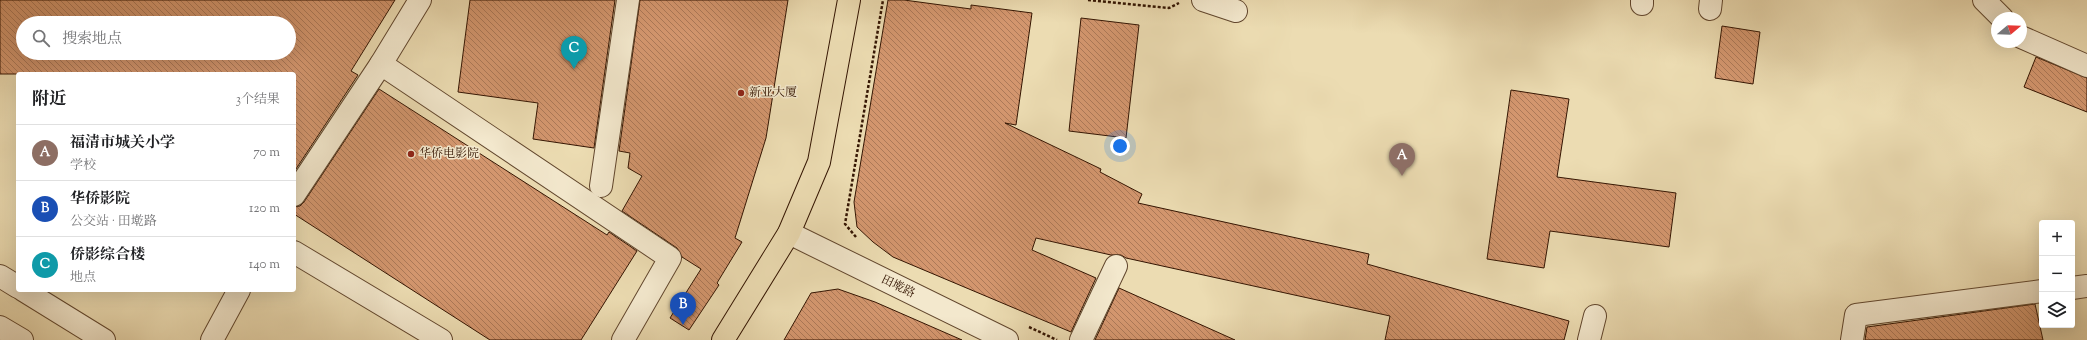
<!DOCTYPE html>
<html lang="zh">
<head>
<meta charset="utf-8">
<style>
  :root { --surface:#fff; --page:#f2f2f2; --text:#202124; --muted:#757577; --line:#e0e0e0; --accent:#d93025 }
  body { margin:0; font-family:"Sorts Mill Goudy","Noto Serif SC",serif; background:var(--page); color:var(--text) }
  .controls { position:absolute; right:12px; bottom:12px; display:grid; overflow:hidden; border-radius:4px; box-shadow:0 4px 16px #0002 }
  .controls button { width:36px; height:36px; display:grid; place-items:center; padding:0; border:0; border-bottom:1px solid var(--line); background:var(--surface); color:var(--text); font:20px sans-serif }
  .compass { position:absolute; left:1991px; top:12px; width:36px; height:36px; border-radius:50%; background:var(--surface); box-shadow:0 4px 16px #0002; rotate:71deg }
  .you { position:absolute; left:1120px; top:146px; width:14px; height:14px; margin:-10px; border:3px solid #fff; border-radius:50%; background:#1a73e8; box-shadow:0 0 0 6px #1a73e833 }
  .badge { display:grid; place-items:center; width:26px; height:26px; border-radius:50%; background:var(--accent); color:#fff; font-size:13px; font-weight:700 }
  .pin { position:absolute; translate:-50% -33px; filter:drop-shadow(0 1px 2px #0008) }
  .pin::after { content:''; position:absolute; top:21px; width:14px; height:12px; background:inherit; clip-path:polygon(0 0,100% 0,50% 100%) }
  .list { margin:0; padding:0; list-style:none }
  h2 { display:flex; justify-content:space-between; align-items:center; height:52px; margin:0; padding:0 16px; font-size:17px }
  h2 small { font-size:13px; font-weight:400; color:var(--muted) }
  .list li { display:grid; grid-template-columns:26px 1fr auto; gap:12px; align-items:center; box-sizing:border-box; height:56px; padding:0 16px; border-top:1px solid var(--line) }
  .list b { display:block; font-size:15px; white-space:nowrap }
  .list p { margin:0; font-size:13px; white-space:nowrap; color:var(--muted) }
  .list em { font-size:13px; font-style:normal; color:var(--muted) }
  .icon { flex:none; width:22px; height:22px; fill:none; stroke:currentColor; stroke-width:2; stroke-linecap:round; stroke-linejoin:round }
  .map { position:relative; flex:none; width:2087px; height:340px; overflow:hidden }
  .search { position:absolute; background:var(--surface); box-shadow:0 4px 16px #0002; left:16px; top:16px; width:280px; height:44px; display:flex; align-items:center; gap:10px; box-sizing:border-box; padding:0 14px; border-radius:22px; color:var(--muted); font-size:15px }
  .panel { position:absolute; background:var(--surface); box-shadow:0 4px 16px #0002; left:16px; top:72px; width:280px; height:220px; border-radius:4px }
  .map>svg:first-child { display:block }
  .building { fill:url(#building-back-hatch); stroke:#341502; fill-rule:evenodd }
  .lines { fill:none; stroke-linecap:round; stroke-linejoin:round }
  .minor-casing { stroke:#62472e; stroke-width:24 }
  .tertiary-casing { stroke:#62472e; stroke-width:24 }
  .primary-casing { stroke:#341502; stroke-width:24 }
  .path { stroke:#341502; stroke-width:2.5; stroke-dasharray:3 2; stroke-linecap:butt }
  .minor { stroke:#f3e8cd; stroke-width:22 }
  .tertiary { stroke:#f3e8cd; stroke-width:22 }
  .primary { stroke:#ecdcb2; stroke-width:22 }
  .poi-dot { fill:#8f2418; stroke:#f3e8cd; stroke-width:1.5 }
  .labels { text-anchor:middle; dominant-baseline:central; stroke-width:3; stroke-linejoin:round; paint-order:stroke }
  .poi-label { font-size:12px; fill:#341502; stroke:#f3e8cd; text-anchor:start }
  .street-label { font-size:12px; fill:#341502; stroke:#f3e8cd }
</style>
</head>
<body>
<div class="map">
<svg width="2087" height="340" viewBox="0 0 2087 340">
  <defs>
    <pattern id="building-back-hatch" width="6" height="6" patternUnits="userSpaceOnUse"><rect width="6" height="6" fill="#d3966e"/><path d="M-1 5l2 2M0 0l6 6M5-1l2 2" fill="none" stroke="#ac7958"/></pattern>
  </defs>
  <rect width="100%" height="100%" fill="#ecdcb2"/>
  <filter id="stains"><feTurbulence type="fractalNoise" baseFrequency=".005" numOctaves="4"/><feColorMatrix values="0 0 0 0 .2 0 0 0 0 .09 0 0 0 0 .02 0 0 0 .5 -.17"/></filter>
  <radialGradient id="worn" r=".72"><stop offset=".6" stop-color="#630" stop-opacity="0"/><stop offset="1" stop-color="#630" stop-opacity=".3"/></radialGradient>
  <g class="building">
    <path d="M0 0H395L351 71 358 75 294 172V74H0ZM23 23H289V53H23Z"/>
    <polygon points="470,0 615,0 594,148 533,139 538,103 458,92"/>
    <polygon points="640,0 788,0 766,138 735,238 742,242 717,283 719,285 689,330 670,318 701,269 682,257 677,248 622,211 642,176 628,168 630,153 619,151"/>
    <polygon points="888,0 904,0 971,9 971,5 1032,13 1016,125 1005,123 1101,169 1100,172 1142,194 1138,203 1369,254 1367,264 1569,321 1564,340 1385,340 1390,316 1126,258 1121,255 1111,255 1036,238 1032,250 1096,278 1071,332 893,257 873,242 857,227 854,202"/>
    <polygon points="1081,18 1139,25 1126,138 1069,131"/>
    <polygon points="1722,26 1760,32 1753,84 1715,78"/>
    <polygon points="2036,57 2087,78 2087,112 2024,87"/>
    <polygon points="379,89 607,235 609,232 637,251 581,340 490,340 294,214 294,207 300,206 304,202"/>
    <polygon points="1511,90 1569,99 1557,177 1676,193 1669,247 1550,231 1544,268 1487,259"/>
    <polygon points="1119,288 1235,340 1095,340"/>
    <polygon points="838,289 875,302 962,340 784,340 811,293"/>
    <polygon points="2035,304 2043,340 1865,340 1867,327"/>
  </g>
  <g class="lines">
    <g class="minor-casing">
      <g id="minor">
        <polyline points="1203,0 1236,11"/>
        <polyline points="1984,0 2002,18"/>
        <polyline points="1642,4 1642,0"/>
        <polyline points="1710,9 1711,0"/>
        <polyline points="2021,37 2087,66"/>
        <polyline points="381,64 670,258 623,340"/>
        <polyline points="601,186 628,0"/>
        <polyline points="294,195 381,64 420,0"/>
        <polyline points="789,233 1007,340"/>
        <polyline points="294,252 441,340"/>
        <polyline points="2072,288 2087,286"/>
        <polyline points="212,340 239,290"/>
        <polyline points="1081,340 1116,266"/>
        <polyline points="1589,340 1595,316"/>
        <polyline points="1852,340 1856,315 2042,291"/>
      </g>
    </g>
    <g class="tertiary-casing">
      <g id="tertiary">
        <polyline points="0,276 18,287"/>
        <polyline points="23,290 104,340"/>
        <polyline points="0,327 22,340"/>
      </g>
    </g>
    <g class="primary-casing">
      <polyline id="primary" points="723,340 789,233 819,162 849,0"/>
    </g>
    <g class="path">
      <polyline points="1088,0 1169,8 1179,3"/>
      <polyline points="856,237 845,224 883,0"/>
      <polyline points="1029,327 1057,340"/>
    </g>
    <use href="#minor" class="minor"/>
    <use href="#tertiary" class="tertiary"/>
    <use href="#primary" class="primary"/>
  </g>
  <g class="poi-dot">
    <circle cx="741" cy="93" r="4"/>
    <circle cx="411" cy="154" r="4"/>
  </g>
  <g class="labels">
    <g class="poi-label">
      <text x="749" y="93">新亚大厦</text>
      <text x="419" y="154">华侨电影院</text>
    </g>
    <g class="street-label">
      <text transform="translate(898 287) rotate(26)">田墘路</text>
    </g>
  </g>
  <rect width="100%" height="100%" filter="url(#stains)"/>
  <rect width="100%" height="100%" fill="url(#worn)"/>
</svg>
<div class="controls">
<button>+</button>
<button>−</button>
<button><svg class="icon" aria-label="layers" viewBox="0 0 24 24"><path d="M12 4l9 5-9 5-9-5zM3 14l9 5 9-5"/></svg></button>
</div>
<svg class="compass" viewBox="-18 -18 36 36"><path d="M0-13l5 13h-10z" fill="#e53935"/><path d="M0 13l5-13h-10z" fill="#757577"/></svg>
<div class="you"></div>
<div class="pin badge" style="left:1402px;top:176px;background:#8d6e63">A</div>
<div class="pin badge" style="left:683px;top:325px;background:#1a4fb4">B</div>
<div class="pin badge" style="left:574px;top:69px;background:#0f9aa8">C</div>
<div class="search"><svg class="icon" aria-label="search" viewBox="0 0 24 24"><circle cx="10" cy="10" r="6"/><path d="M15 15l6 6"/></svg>搜索地点</div>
<section class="panel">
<h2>附近<small>3个结果</small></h2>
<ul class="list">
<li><span class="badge" style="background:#8d6e63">A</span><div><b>福清市城关小学</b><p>学校</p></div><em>70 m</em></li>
<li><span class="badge" style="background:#1a4fb4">B</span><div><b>华侨影院</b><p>公交站 · 田墘路</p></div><em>120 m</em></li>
<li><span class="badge" style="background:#0f9aa8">C</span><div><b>侨影综合楼</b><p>地点</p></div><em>140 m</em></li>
</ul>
</section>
</div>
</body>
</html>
